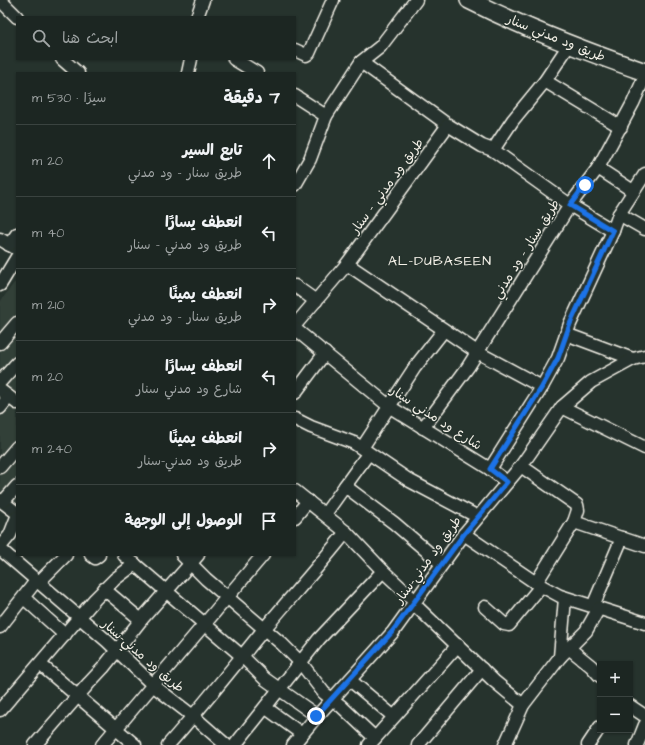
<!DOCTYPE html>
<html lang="ar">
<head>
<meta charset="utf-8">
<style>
  :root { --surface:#1c2622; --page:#252e2a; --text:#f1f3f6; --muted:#a0a5a5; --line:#3a4340 }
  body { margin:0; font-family:"Architects Daughter","Playpen Sans Arabic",sans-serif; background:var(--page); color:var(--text); direction:rtl }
  .controls { position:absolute; right:12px; bottom:12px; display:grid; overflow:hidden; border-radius:0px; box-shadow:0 1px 3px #0004 }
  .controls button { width:36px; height:36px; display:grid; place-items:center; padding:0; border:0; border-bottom:1px solid var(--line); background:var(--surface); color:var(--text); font:20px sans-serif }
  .stop { position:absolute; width:12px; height:12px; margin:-9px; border:3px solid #1a73e8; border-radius:50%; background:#fff }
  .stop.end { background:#1a73e8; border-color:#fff; box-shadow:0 1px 4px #0008 }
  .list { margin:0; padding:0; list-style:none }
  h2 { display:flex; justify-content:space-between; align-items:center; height:52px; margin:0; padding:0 16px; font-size:17px }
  h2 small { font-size:13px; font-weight:400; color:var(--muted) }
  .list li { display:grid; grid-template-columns:26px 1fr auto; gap:12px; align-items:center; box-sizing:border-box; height:72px; padding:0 16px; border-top:1px solid var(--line) }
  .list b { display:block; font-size:15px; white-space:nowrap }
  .list p { margin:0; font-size:13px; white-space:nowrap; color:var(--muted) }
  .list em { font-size:13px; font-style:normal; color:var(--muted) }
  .icon { flex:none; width:22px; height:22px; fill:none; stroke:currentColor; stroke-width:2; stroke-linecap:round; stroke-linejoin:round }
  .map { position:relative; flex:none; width:645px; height:745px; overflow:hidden; direction:ltr }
  .search { position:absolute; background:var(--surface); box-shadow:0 1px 3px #0004; left:16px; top:16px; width:280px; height:44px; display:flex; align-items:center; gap:10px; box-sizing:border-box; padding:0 14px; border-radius:0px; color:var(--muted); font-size:15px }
  .panel { position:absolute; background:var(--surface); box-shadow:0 1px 3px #0004; left:16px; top:72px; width:280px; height:484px; border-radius:0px; direction:rtl }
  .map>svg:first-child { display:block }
  .built { fill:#333f39 }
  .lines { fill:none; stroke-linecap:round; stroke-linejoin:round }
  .minor-casing { stroke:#f4f1e8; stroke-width:15 }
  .highway-casing { stroke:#f4f1e8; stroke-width:20 }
  .minor { stroke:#26332d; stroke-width:12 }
  .highway { stroke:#26332d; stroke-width:17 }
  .route { stroke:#1a73e8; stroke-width:5 }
  .labels { text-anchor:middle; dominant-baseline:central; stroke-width:3; stroke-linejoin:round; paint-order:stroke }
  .street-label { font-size:13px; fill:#f4f1e8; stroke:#26332d }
  .neighbourhood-label { font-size:14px; letter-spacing:1px; fill:#f4f1e8; stroke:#26332d }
</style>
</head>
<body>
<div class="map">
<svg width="645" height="745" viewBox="0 0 645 745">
  <rect width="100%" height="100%" fill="#26332d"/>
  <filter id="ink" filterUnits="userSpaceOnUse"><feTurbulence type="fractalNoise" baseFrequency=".025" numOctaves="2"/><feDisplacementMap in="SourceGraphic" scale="8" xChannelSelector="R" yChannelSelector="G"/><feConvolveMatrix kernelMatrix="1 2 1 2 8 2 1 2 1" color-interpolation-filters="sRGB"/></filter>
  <g filter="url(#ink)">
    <polygon class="built" points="14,283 17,283 17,512 0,498 0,302"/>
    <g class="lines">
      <g class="minor-casing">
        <g id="minor">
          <polyline points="0,0 17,17"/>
          <polyline points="197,17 203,0"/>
          <polyline points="295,50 306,55 309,53 333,0"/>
          <polyline points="62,59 78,73"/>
          <polyline points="234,59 257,73"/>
          <polyline points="361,62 380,47 416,0"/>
          <polyline points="188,73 191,59"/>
          <polyline points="545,81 621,127"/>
          <polyline points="295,96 326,116"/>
          <polyline points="493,150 513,120 545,81 569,45"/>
          <polyline points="598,168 633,191"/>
          <polyline points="295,185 310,159 326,116 361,62 448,125 482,146 493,150 570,205 613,231"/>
          <polyline points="619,214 645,229"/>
          <polyline points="0,239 17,249"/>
          <polyline points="9,245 17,234"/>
          <polyline points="347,264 477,352 542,387"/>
          <polyline points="0,285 17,257"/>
          <polyline points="295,286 316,301"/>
          <polyline points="295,328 296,324 347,264 448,125"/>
          <polyline points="295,329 390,407 490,469 507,482"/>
          <polyline points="566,334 633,359"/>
          <polyline points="0,343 17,323"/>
          <polyline points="0,382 17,363"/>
          <polyline points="0,390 17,403"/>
          <polyline points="295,393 325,353"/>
          <polyline points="562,407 645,448"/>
          <polyline points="0,408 9,397"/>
          <polyline points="295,419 311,427 354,443 410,481 478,517"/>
          <polyline points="423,428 468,367 570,205 598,168 633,103 645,76"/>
          <polyline points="362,448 415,367 444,330"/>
          <polyline points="521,466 577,505 578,510 574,522"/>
          <polyline points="0,467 17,447"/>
          <polyline points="490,469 542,387 558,358 570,324 613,231 619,214 645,174"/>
          <polyline points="345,486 368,454"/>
          <polyline points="295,491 346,532 383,571 415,601"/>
          <polyline points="0,500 17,513"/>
          <polyline points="3,502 17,486"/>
          <polyline points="325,514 345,486 394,523 442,564"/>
          <polyline points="295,517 308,501"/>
          <polyline points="464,534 536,583 560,596 645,623"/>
          <polyline points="0,547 10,535 17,517"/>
          <polyline points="0,549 107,641 154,686 194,717 226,745"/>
          <polyline points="91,555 95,558 99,555"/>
          <polyline points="124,555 243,657 265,679 317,716"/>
          <polyline points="182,555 206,579 282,644 301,663 324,693 341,706 375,738"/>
          <polyline points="38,583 66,555"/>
          <polyline points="536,583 574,522 645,546"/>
          <polyline points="104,589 141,620"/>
          <polyline points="24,598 65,635"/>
          <polyline points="414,604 494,681 523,705"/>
          <polyline points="593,606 622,538"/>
          <polyline points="485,607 504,624 509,625 541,586"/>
          <polyline points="0,627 36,581"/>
          <polyline points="570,649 591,666 600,676"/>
          <polyline points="560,657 565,598"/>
          <polyline points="41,665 135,745"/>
          <polyline points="350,680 393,716"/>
          <polyline points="630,706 645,716"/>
          <polyline points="266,708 302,734"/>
          <polyline points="0,710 95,599 115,579 135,564"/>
          <polyline points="35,745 89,683 103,668 141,620 198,555"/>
          <polyline points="102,745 263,555"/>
          <path d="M168 745C202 707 233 667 265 628 292 596 320 565 346 532"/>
          <polyline points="235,745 319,639 383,571"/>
          <polyline points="293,745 317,716 393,632 464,534 521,466 562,407 591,382 633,359 645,356"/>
          <polyline points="369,745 458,645"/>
          <polyline points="418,745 482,669"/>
          <polyline points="505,745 523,705 560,657 586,631 599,608"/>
          <polyline points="588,745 600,727"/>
          <polyline points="637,745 645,725"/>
        </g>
      </g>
      <g class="highway-casing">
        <path id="highway" d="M469 0C526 29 585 51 645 72"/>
      </g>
      <use href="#minor" class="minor"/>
      <use href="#highway" class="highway"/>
    </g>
  </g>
  <g class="lines" filter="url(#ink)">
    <polyline class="route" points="316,716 392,632 464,534 507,482 490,469 542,387 558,358 570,324 613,231 570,205 585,185"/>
  </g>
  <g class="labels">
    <g class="street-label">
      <text transform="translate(556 38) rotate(22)">طريق ود مدني سنار</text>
      <text transform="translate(387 186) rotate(-54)">طريق ود مدني - سنار</text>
      <text transform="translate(526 249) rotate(-58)">طريق سنار - ود مدني</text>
      <text transform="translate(436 418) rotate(33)">شارع ود مدني سنار</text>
      <text transform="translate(428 560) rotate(-54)">طريق ود مدني-سنار</text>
      <text transform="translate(143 656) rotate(41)">طريق ود مدني-سنار</text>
    </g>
    <g class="neighbourhood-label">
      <text x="440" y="261">AL-DUBASEEN</text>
    </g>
  </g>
</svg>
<div class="controls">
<button>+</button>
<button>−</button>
</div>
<div class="stop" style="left:585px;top:185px"></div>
<div class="stop end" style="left:316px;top:716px"></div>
<div class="search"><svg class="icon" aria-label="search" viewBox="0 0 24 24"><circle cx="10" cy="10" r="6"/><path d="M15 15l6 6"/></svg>ابحث هنا</div>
<section class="panel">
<h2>7 دقيقة<small>سيرًا · 530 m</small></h2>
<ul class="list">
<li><svg class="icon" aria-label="ahead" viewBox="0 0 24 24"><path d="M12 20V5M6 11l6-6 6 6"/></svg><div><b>تابع السير</b><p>طريق سنار - ود مدني</p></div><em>20 m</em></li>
<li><svg class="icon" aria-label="left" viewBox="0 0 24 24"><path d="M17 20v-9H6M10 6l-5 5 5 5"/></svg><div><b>انعطف يسارًا</b><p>طريق ود مدني - سنار</p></div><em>40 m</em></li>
<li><svg class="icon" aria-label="right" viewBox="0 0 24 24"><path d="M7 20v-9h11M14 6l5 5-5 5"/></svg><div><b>انعطف يمينًا</b><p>طريق سنار - ود مدني</p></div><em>210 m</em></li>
<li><svg class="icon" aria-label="left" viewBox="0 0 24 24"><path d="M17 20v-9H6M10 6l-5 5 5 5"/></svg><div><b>انعطف يسارًا</b><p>شارع ود مدني سنار</p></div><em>20 m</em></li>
<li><svg class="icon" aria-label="right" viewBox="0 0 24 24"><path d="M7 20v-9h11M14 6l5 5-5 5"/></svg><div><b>انعطف يمينًا</b><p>طريق ود مدني-سنار</p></div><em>240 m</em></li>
<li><svg class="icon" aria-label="arrive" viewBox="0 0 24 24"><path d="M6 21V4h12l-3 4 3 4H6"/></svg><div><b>الوصول إلى الوجهة</b></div></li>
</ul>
</section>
</div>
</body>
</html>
